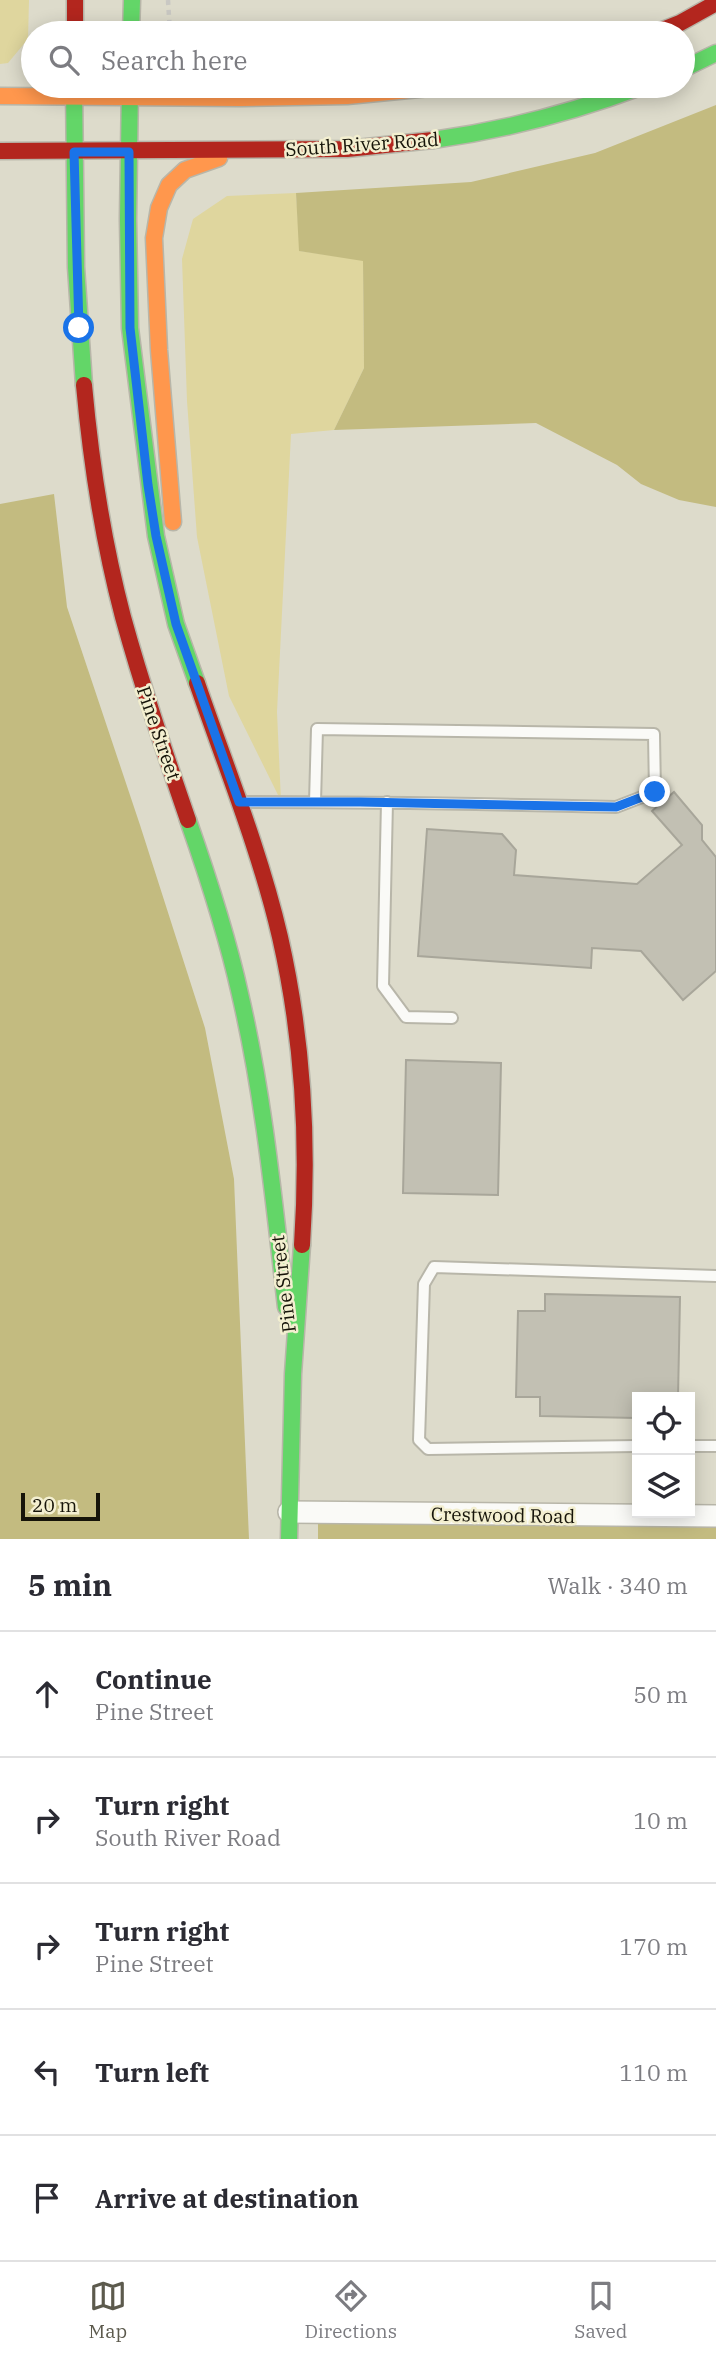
<!DOCTYPE html>
<html lang="en">
<head>
<meta charset="utf-8">
<style>
  :root { --surface:#fff; --page:#f7f7f7; --text:#2b2b33; --muted:#7c7c81; --line:#e1e1e2; --accent:#5c5a4d }
  body { margin:0; font-family:"IBM Plex Serif",serif; background:var(--page); color:var(--text) }
  .controls { position:absolute; right:21px; bottom:21px; display:grid; overflow:hidden; border-radius:0px; box-shadow:0 4px 18px #0003 }
  .controls button { width:63px; height:63px; display:grid; place-items:center; padding:0; border:0; border-bottom:2px solid var(--line); background:var(--surface); color:var(--text); font:35px sans-serif }
  .scale { position:absolute; left:21px; bottom:18px; width:79px; box-sizing:border-box; padding-left:7px; border:4px solid #161409; border-top:0; font-size:19px; line-height:24px; white-space:nowrap; color:#161409; -webkit-text-stroke:5px #f3efd0; paint-order:stroke }
  .stop { position:absolute; width:21px; height:21px; margin:-16px; border:5px solid #1a73e8; border-radius:50%; background:#fff }
  .stop.end { background:#1a73e8; border-color:#fff; box-shadow:0 2px 7px #0008 }
  .list { margin:0; padding:0; list-style:none }
  h2 { display:flex; justify-content:space-between; align-items:center; height:91px; margin:0; padding:0 28px; font-size:30px }
  h2 small { font-size:23px; font-weight:400; color:var(--muted) }
  .list li { display:grid; grid-template-columns:46px 1fr auto; gap:21px; align-items:center; box-sizing:border-box; height:126px; padding:0 28px; border-top:2px solid var(--line) }
  .list b { display:block; font-size:26px; white-space:nowrap }
  .list p { margin:0; font-size:23px; white-space:nowrap; color:var(--muted) }
  .list em { font-size:23px; font-style:normal; color:var(--muted) }
  .icon { flex:none; width:38px; height:38px; fill:none; stroke:currentColor; stroke-width:2; stroke-linecap:round; stroke-linejoin:round }
  .map { position:relative; flex:none; width:716px; height:1539px; overflow:hidden }
  .search { position:absolute; background:var(--surface); box-shadow:0 4px 18px #0003; left:21px; right:21px; top:21px; height:77px; display:flex; align-items:center; gap:18px; box-sizing:border-box; padding:0 24px; border-radius:38px; color:var(--muted); font-size:26px }
  .sheet { height:721px; background:var(--surface) }
  nav { display:flex; justify-content:space-around; align-items:center; box-sizing:border-box; height:98px; border-top:2px solid var(--line); background:var(--surface); font-size:19px; color:var(--muted) }
  nav a { display:grid; justify-items:center; gap:4px }
  nav .on { color:var(--accent) }
  .map>svg:first-child { display:block }
  .green { fill:#dfd69e }
  .forest { fill:#c3bb80 }
  .building { fill:#c2c0b3; stroke:#a8a69a; stroke-width:2 }
  .lines { fill:none; stroke-linecap:round; stroke-linejoin:round }
  .lane-casing { stroke:#b8b6a9; stroke-width:14 }
  .street-casing { stroke:#b8b6a9; stroke-width:24 }
  .fast-casing { stroke:#b8b6a9; stroke-width:19 }
  .slow-casing { stroke:#b8b6a9; stroke-width:19 }
  .jam-casing { stroke:#b8b6a9; stroke-width:19 }
  .path { stroke:#c9c8c3; stroke-width:4.5; stroke-dasharray:5 5; stroke-linecap:butt }
  .lane { stroke:#fafaf7; stroke-width:10 }
  .street { stroke:#fafaf7; stroke-width:21 }
  .fast { stroke:#63d668; stroke-width:16 }
  .slow { stroke:#ff974d; stroke-width:16 }
  .jam { stroke:#b3261e; stroke-width:16 }
  .route { stroke:#1a73e8; stroke-width:9 }
  .labels { text-anchor:middle; dominant-baseline:central; stroke-width:5; stroke-linejoin:round; paint-order:stroke }
  .street-label { font-size:19px; fill:#161409; stroke:#f3efd0 }
</style>
</head>
<body>
<div class="map">
<svg width="716" height="1539" viewBox="0 0 716 1539">
  <rect width="100%" height="100%" fill="#dddbcb"/>
  <g class="green">
    <polygon points="0,0 29,0 28,39 8,63 0,64"/>
    <polygon points="296,193 300,251 363,260 364,368 334,430 291,434 277,712 281,801 229,696 197,537 187,401 182,259 193,219 227,196"/>
  </g>
  <g class="forest">
    <polygon points="716,105 716,507 679,500 641,484 617,465 536,423 334,430 364,368 363,261 299,251 296,193 471,182 595,153"/>
    <polygon points="54,494 67,607 140,825 205,1028 234,1179 249,1539 0,1539 0,504"/>
    <polygon points="318,1510 716,1521 716,1539 318,1539"/>
  </g>
  <g class="building">
    <polygon points="674,792 702,825 702,840 716,857 716,971 683,1000 641,951 592,948 591,968 418,956 427,829 502,834 516,850 514,875 637,884 682,845 652,811"/>
    <polygon points="406,1060 501,1063 498,1195 403,1193"/>
    <polygon points="545,1294 680,1297 678,1397 637,1397 637,1418 540,1416 540,1397 516,1397 518,1311 545,1311"/>
  </g>
  <g class="lines">
    <g class="lane-casing">
      <g id="lane">
        <path d="M242 802C367 802 491 804 616 807L655 792 654 734 317 729 315 802"/>
        <polyline points="387,802 383,986 406,1017 452,1018"/>
        <polyline points="637,1446 428,1449 419,1440 424,1284 434,1267 716,1276"/>
        <polyline points="690,1446 716,1446"/>
      </g>
    </g>
    <g class="street-casing">
      <polyline id="street" points="289,1512 716,1516"/>
    </g>
    <g class="fast-casing">
      <g id="fast">
        <polyline points="131,33 132,0"/>
        <polyline points="683,69 716,53"/>
        <polyline points="74,86 76,267 84,385"/>
        <polyline points="130,86 128,219 130,328 156,536 176,624 197,683"/>
        <path d="M433 140C505 130 574 112 643 86"/>
        <path d="M188 820C208 877 227 935 240 994 264 1097 274 1202 286 1307"/>
        <polyline points="289,1539 293,1374 302,1245"/>
      </g>
    </g>
    <g class="slow-casing">
      <g id="slow">
        <polyline points="0,96 241,98 347,96 450,86"/>
        <polyline points="173,522 159,350 154,238 159,208 169,185 185,170 219,158"/>
      </g>
    </g>
    <g class="jam-casing">
      <g id="jam">
        <polyline points="75,0 75,33"/>
        <polyline points="655,33 680,23 716,3"/>
        <polyline points="0,151 347,149 433,140"/>
        <path d="M84 385C91 463 103 541 123 617 142 686 165 753 188 820"/>
        <path d="M197 683C226 767 260 851 280 937 303 1038 309 1141 302 1245"/>
      </g>
    </g>
    <polyline class="path" points="168,0 170,33"/>
    <use href="#lane" class="lane"/>
    <use href="#street" class="street"/>
    <use href="#fast" class="fast"/>
    <use href="#slow" class="slow"/>
    <use href="#jam" class="jam"/>
  </g>
  <g class="lines">
    <polyline class="route" points="79,328 74,152 129,152 130,328 148,485 156,536 176,624 239,802 360,802 616,807 655,792"/>
  </g>
  <g class="labels">
    <g class="street-label">
      <text transform="translate(362 144) rotate(-4)">South River Road</text>
      <text transform="translate(159 733) rotate(71)">Pine Street</text>
      <text transform="translate(283 1284) rotate(-97)">Pine Street</text>
      <text transform="translate(503 1515) rotate(1)">Crestwood Road</text>
    </g>
  </g>
</svg>
<div class="controls">
<button><svg class="icon" aria-label="locate" viewBox="0 0 24 24"><circle cx="12" cy="12" r="6"/><path d="M12 2v4M12 18v4M2 12h4M18 12h4"/></svg></button>
<button><svg class="icon" aria-label="layers" viewBox="0 0 24 24"><path d="M12 4l9 5-9 5-9-5zM3 14l9 5 9-5"/></svg></button>
</div>
<div class="scale">20 m</div>
<div class="stop" style="left:79px;top:328px"></div>
<div class="stop end" style="left:655px;top:792px"></div>
<div class="search"><svg class="icon" aria-label="search" viewBox="0 0 24 24"><circle cx="10" cy="10" r="6"/><path d="M15 15l6 6"/></svg>Search here</div>
</div>
<section class="sheet">
<h2>5 min<small>Walk · 340 m</small></h2>
<ul class="list">
<li><svg class="icon" aria-label="ahead" viewBox="0 0 24 24"><path d="M12 20V5M6 11l6-6 6 6"/></svg><div><b>Continue</b><p>Pine Street</p></div><em>50 m</em></li>
<li><svg class="icon" aria-label="right" viewBox="0 0 24 24"><path d="M7 20v-9h11M14 6l5 5-5 5"/></svg><div><b>Turn right</b><p>South River Road</p></div><em>10 m</em></li>
<li><svg class="icon" aria-label="right" viewBox="0 0 24 24"><path d="M7 20v-9h11M14 6l5 5-5 5"/></svg><div><b>Turn right</b><p>Pine Street</p></div><em>170 m</em></li>
<li><svg class="icon" aria-label="left" viewBox="0 0 24 24"><path d="M17 20v-9H6M10 6l-5 5 5 5"/></svg><div><b>Turn left</b></div><em>110 m</em></li>
<li><svg class="icon" aria-label="arrive" viewBox="0 0 24 24"><path d="M6 21V4h12l-3 4 3 4H6"/></svg><div><b>Arrive at destination</b></div></li>
</ul>
</section>
<nav>
<a class="on"><svg class="icon" aria-label="map" viewBox="0 0 24 24"><path d="M3 6l6-2 6 2 6-2v14l-6 2-6-2-6 2zM9 4v14M15 6v14"/></svg>Map</a>
<a><svg class="icon" aria-label="directions" viewBox="0 0 24 24"><path d="M12 3l9 9-9 9-9-9zM9 14v-3h6M13 9l2 2-2 2"/></svg>Directions</a>
<a><svg class="icon" aria-label="saved" viewBox="0 0 24 24"><path d="M7 4h10v16l-5-4-5 4z"/></svg>Saved</a>
</nav>
</body>
</html>
